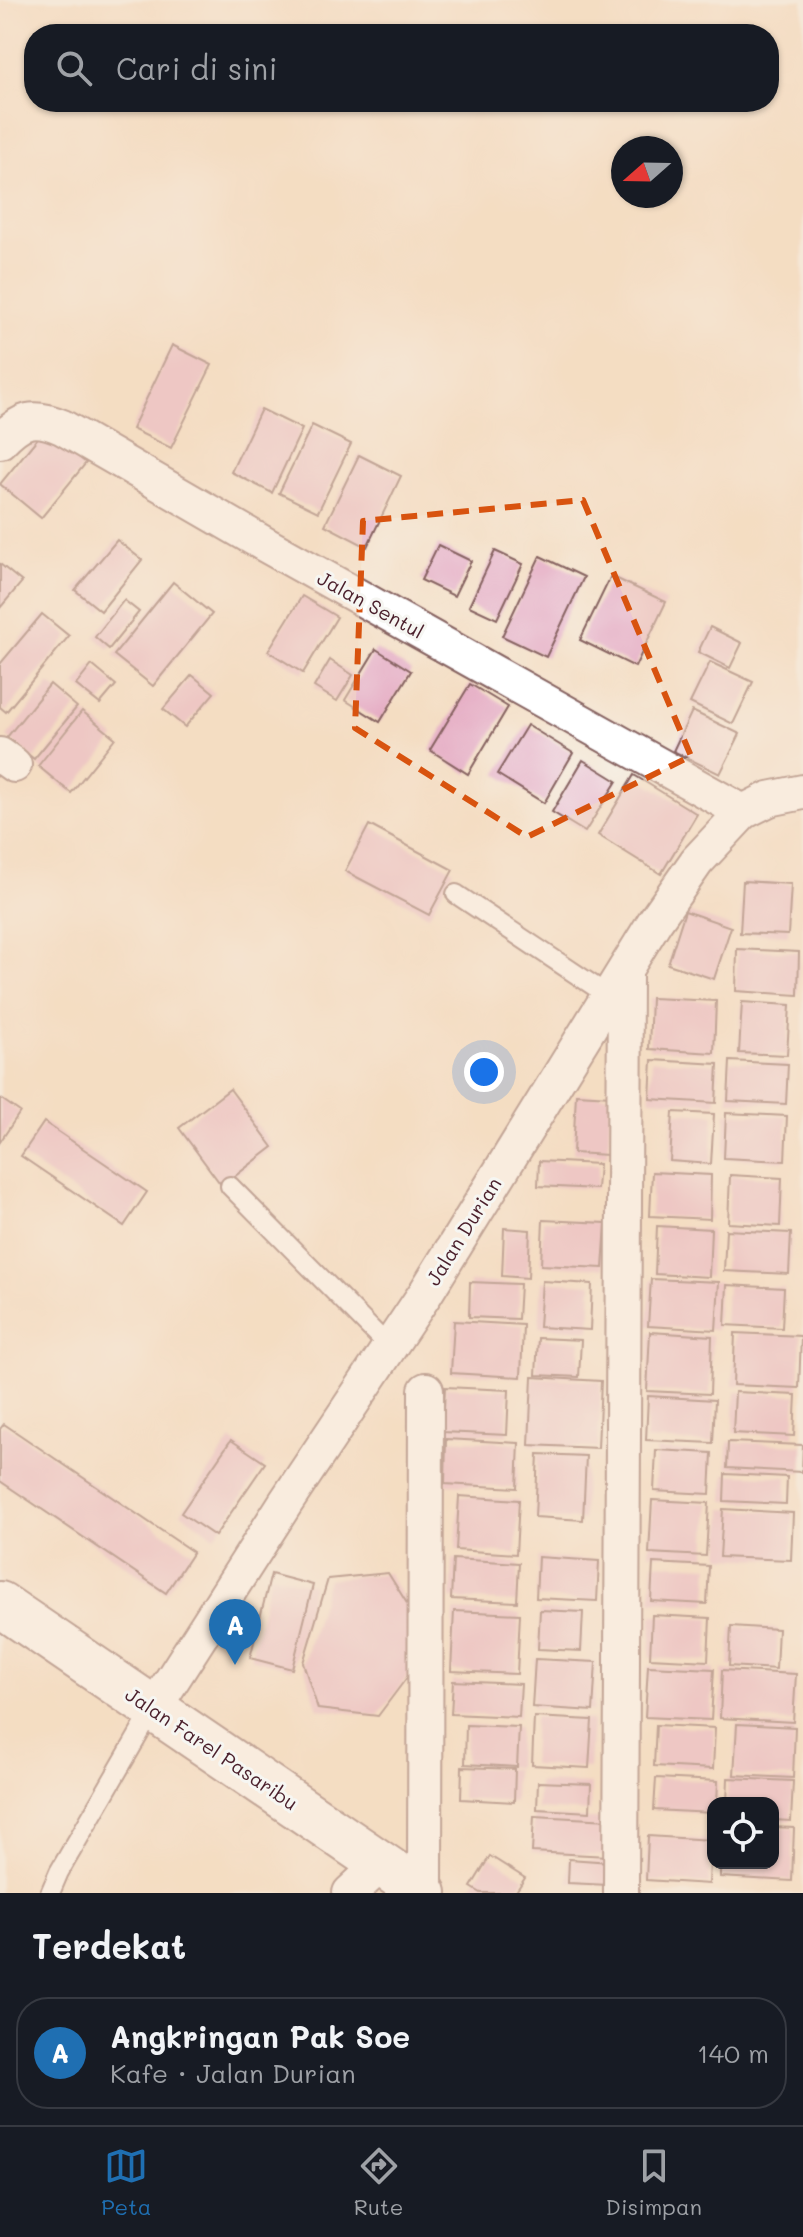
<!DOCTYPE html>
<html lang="id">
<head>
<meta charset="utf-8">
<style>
  :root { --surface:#171b24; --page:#20242c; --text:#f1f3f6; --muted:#9ea1a6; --line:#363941; --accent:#1f6fb2 }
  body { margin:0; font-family:Mali,sans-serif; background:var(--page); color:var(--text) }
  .controls { position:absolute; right:24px; bottom:24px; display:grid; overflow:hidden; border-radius:16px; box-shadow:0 2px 6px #0004 }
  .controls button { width:72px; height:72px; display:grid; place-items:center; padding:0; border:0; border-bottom:2px solid var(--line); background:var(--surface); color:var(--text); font:40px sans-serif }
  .compass { position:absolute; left:611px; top:136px; width:72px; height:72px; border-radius:50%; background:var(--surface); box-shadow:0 2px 6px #0004; rotate:250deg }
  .you { position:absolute; left:484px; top:1072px; width:28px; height:28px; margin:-20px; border:6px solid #fff; border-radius:50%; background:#1a73e8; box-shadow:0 0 0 12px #1a73e833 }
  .badge { display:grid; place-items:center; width:52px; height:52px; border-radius:50%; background:var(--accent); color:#fff; font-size:26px; font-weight:700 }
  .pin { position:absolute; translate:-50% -66px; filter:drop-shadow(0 2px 4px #0008) }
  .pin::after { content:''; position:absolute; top:42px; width:28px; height:24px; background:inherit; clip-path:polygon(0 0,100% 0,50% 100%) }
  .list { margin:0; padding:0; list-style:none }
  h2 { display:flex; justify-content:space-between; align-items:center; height:104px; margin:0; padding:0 32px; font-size:34px }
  h2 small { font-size:26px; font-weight:400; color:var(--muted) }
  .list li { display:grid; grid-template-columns:52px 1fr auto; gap:24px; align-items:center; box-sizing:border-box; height:112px; margin:0 16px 16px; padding:0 16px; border:2px solid var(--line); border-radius:32px }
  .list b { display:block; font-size:30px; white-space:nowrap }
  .list p { margin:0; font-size:26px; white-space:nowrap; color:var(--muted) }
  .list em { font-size:26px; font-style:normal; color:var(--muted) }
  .icon { flex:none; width:44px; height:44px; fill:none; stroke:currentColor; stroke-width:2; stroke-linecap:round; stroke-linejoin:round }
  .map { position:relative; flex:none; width:803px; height:1893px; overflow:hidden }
  .search { position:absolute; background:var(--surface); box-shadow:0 2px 6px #0004; left:24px; right:24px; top:24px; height:88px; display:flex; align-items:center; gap:20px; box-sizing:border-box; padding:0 28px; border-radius:32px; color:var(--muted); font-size:30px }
  .sheet { height:232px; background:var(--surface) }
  nav { display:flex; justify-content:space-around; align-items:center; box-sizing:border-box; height:112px; border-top:2px solid var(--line); background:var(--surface); font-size:22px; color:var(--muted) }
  nav a { display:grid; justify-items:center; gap:4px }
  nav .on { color:var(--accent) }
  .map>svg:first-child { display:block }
  .building { fill:#e6aec5 }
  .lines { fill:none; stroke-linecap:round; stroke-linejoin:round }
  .lane-casing { stroke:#866260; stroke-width:22 }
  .street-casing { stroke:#866260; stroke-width:38 }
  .secondary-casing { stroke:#866260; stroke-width:48 }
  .lane { stroke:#fff; stroke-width:18 }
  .street { stroke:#fff; stroke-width:34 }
  .secondary { stroke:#fff; stroke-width:44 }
  .marked { fill:none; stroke:#d8530f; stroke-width:6; stroke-dasharray:16 10; stroke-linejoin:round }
  .labels { text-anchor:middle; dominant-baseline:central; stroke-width:6; stroke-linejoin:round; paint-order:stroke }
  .street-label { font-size:20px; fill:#4a1f2b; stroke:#f6f6f2 }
</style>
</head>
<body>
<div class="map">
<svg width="803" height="1893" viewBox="0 0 803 1893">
  <rect width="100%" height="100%" fill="#f6f6f2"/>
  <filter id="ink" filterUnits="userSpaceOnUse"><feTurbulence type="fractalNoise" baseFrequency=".0125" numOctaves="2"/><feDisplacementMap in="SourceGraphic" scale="16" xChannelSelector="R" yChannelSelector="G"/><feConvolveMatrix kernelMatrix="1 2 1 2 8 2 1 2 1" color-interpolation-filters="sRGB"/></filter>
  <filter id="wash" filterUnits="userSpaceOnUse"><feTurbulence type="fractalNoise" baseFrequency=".006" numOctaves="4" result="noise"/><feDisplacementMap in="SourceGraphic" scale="32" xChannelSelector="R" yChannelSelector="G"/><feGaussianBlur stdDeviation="1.8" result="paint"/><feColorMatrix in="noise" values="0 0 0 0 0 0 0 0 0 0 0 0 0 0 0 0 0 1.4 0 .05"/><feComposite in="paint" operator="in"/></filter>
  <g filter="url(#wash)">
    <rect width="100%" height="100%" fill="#f4ddc2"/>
    <g id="blocks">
      <g class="building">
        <polygon points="172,345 212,365 171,448 132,429"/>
        <polygon points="261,409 302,429 272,493 231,472"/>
        <polygon points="312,425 351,444 318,512 279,493"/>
        <polygon points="45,429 86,463 41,518 0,484"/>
        <polygon points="359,455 401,476 367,547 325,525"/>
        <polygon points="117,540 142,560 101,611 75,590"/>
        <polygon points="438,545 471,561 454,596 421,580"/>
        <polygon points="495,551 523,564 497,619 469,606"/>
        <polygon points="540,556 584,577 546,657 502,636"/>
        <polygon points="0,564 22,582 0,608"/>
        <polygon points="611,576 666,602 635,667 580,640"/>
        <polygon points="173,582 212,614 153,686 114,655"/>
        <polygon points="302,596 337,617 303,673 268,651"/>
        <polygon points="124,600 139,612 109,649 95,637"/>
        <polygon points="42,614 69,636 6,712 0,707 0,664"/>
        <polygon points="710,627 742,643 730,668 698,652"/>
        <polygon points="376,649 411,671 380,722 345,700"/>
        <polygon points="330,660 353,675 337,701 314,687"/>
        <polygon points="710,662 753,682 733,724 690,703"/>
        <polygon points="92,665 116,685 100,704 76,685"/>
        <polygon points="192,675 214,693 185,727 163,709"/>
        <polygon points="50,684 77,707 34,759 7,737"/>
        <polygon points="470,684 508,707 468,774 430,750"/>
        <polygon points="82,711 115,738 71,793 38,766"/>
        <polygon points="692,711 740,734 720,774 673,751"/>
        <polygon points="527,725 573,753 544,803 497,774"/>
        <polygon points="583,760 617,781 585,832 552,812"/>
        <polygon points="634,775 697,814 661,874 598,835"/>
        <polygon points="369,825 453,870 429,915 345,871"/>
        <polygon points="743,881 791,884 788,935 740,933"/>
        <polygon points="685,911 731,927 714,979 668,964"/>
        <polygon points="737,949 799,952 798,995 736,991"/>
        <polygon points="651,998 716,1001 714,1053 649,1049"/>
        <polygon points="742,1002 790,1005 787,1055 739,1053"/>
        <polygon points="652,1060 718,1064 716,1103 650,1099"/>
        <polygon points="730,1061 788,1064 786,1104 728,1101"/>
        <polygon points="230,1089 273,1147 222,1186 179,1128"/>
        <polygon points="576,1094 611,1096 608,1155 573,1153"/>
        <polygon points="0,1098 20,1112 0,1142"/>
        <polygon points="673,1112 714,1114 711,1164 670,1161"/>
        <polygon points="726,1113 787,1116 785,1161 724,1158"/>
        <polygon points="44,1122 147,1192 124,1226 21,1156"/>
        <polygon points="539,1161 599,1164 597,1189 538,1186"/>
        <polygon points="652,1172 711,1175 710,1219 650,1216"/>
        <polygon points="730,1175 782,1178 780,1226 728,1223"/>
        <polygon points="543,1220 606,1223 603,1268 541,1265"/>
        <polygon points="657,1226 711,1229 709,1277 655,1274"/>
        <polygon points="504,1228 530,1230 528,1278 502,1276"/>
        <polygon points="726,1230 791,1233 789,1274 724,1271"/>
        <polygon points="651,1279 719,1282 716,1330 648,1326"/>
        <polygon points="542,1281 592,1284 590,1330 539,1327"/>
        <polygon points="470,1282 520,1284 518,1319 469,1317"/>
        <polygon points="727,1285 784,1288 782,1328 725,1325"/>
        <polygon points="454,1321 523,1325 521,1377 451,1373"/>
        <polygon points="650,1332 712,1336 710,1394 647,1391"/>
        <polygon points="735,1333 801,1336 799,1388 733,1385"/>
        <polygon points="538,1338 581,1340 579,1377 536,1375"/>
        <polygon points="532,1377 601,1381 598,1448 529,1445"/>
        <polygon points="445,1387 509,1390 507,1435 443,1432"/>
        <polygon points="735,1392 796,1395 794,1436 733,1433"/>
        <polygon points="648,1396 715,1400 713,1443 646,1440"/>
        <polygon points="4,1424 193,1552 166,1593 0,1481 0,1429"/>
        <polygon points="446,1439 519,1443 517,1488 445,1484"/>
        <polygon points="231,1440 265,1463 215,1536 181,1513"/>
        <polygon points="728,1442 803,1445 802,1472 727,1468"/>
        <polygon points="656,1450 712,1453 710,1494 654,1491"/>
        <polygon points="538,1454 586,1456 583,1520 535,1517"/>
        <polygon points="725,1474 787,1477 786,1504 724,1501"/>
        <polygon points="459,1496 519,1500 516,1554 456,1550"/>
        <polygon points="652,1500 709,1503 706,1556 649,1553"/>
        <polygon points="723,1509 793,1513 791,1560 720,1557"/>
        <polygon points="538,1557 599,1561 597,1601 536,1598"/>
        <polygon points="453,1559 519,1563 517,1602 451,1599"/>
        <polygon points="653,1563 709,1566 707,1604 651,1601"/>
        <polygon points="388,1573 413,1613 411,1672 378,1716 318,1709 303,1663 328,1579"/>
        <polygon points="271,1574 313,1585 292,1669 250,1658"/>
        <polygon points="540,1610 583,1612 581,1651 538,1649"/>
        <polygon points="454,1611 520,1614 517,1674 451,1671"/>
        <polygon points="652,1615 710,1618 708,1661 650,1658"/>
        <polygon points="731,1626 778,1629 776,1669 729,1666"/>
        <polygon points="535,1659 596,1662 593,1711 532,1707"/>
        <polygon points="648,1666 714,1669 711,1720 645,1717"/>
        <polygon points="722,1670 796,1674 793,1722 720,1718"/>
        <polygon points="453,1681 521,1684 519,1717 451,1714"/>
        <polygon points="534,1717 592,1720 589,1768 532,1765"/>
        <polygon points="737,1724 795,1727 793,1778 734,1775"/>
        <polygon points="466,1725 519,1727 517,1767 465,1764"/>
        <polygon points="656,1725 715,1728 713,1769 654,1766"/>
        <polygon points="462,1767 515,1769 514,1802 461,1799"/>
        <polygon points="656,1778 718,1781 717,1803 713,1803 713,1813 654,1810"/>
        <polygon points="728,1778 793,1781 791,1821 773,1820 773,1803 727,1803"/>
        <polygon points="538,1782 591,1784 590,1812 537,1809"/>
        <polygon points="534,1816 610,1820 608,1856 532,1852"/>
        <polygon points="773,1827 794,1828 792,1881 720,1877 720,1863 773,1863"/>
        <polygon points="648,1836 711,1840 709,1884 646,1880"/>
        <polygon points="490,1856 525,1878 515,1893 481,1893 471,1887"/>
        <polygon points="569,1859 610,1862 609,1885 568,1883"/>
      </g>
    </g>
  </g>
  <g filter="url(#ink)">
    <use href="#blocks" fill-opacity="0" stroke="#866260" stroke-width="2"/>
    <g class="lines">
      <g class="lane-casing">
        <g id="lane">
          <polyline points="456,894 609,996"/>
          <polyline points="230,1186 389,1347"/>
          <polyline points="50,1893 59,1872 154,1708"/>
        </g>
      </g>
      <g class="street-casing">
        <g id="street">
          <path d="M0 441C22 418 34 415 62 427L266 545 743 812"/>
          <polyline points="0,755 14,765"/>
          <polyline points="154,1708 286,1502 425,1294 655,921 697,861 743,812 769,799 803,792"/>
          <polyline points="350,1893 381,1864"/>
          <polyline points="425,1893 426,1390"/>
          <polyline points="621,1893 625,973"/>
        </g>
      </g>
      <g class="secondary-casing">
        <polyline id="secondary" points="0,1604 424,1893"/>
      </g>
      <use href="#lane" class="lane"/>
      <use href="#street" class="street"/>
      <use href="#secondary" class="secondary"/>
    </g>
  </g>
  <path d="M0 0H803V1893H0ZM583 500 691 756 527 837 355 728 363 521Z" fill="#f4ddc2" fill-opacity=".55" fill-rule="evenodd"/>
  <path class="marked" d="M583 500 691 756 527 837 355 728 363 521Z"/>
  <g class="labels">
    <g class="street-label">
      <text transform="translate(371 604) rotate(29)">Jalan Sentul</text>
      <text transform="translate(463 1231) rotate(-58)">Jalan Durian</text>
      <text transform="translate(212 1748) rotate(34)">Jalan Farel Pasaribu</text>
    </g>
  </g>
</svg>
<div class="controls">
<button><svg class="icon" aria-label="locate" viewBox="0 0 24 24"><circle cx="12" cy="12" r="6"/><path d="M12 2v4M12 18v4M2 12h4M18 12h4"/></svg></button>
</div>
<svg class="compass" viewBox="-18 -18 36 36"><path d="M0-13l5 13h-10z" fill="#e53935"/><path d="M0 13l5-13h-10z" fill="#9ea1a6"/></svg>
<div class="you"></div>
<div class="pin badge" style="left:235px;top:1665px">A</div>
<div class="search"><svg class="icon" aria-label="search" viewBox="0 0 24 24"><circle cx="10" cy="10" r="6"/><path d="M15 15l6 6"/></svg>Cari di sini</div>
</div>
<section class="sheet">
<h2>Terdekat<small></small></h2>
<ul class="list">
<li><span class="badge">A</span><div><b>Angkringan Pak Soe</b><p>Kafe · Jalan Durian</p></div><em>140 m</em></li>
</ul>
</section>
<nav>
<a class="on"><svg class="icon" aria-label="map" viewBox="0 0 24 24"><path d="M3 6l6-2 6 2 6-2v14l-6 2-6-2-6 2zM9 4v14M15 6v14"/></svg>Peta</a>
<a><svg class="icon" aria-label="directions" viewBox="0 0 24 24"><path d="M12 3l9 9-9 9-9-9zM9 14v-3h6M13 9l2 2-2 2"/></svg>Rute</a>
<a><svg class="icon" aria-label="saved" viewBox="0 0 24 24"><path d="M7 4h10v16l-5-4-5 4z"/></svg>Disimpan</a>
</nav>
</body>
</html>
